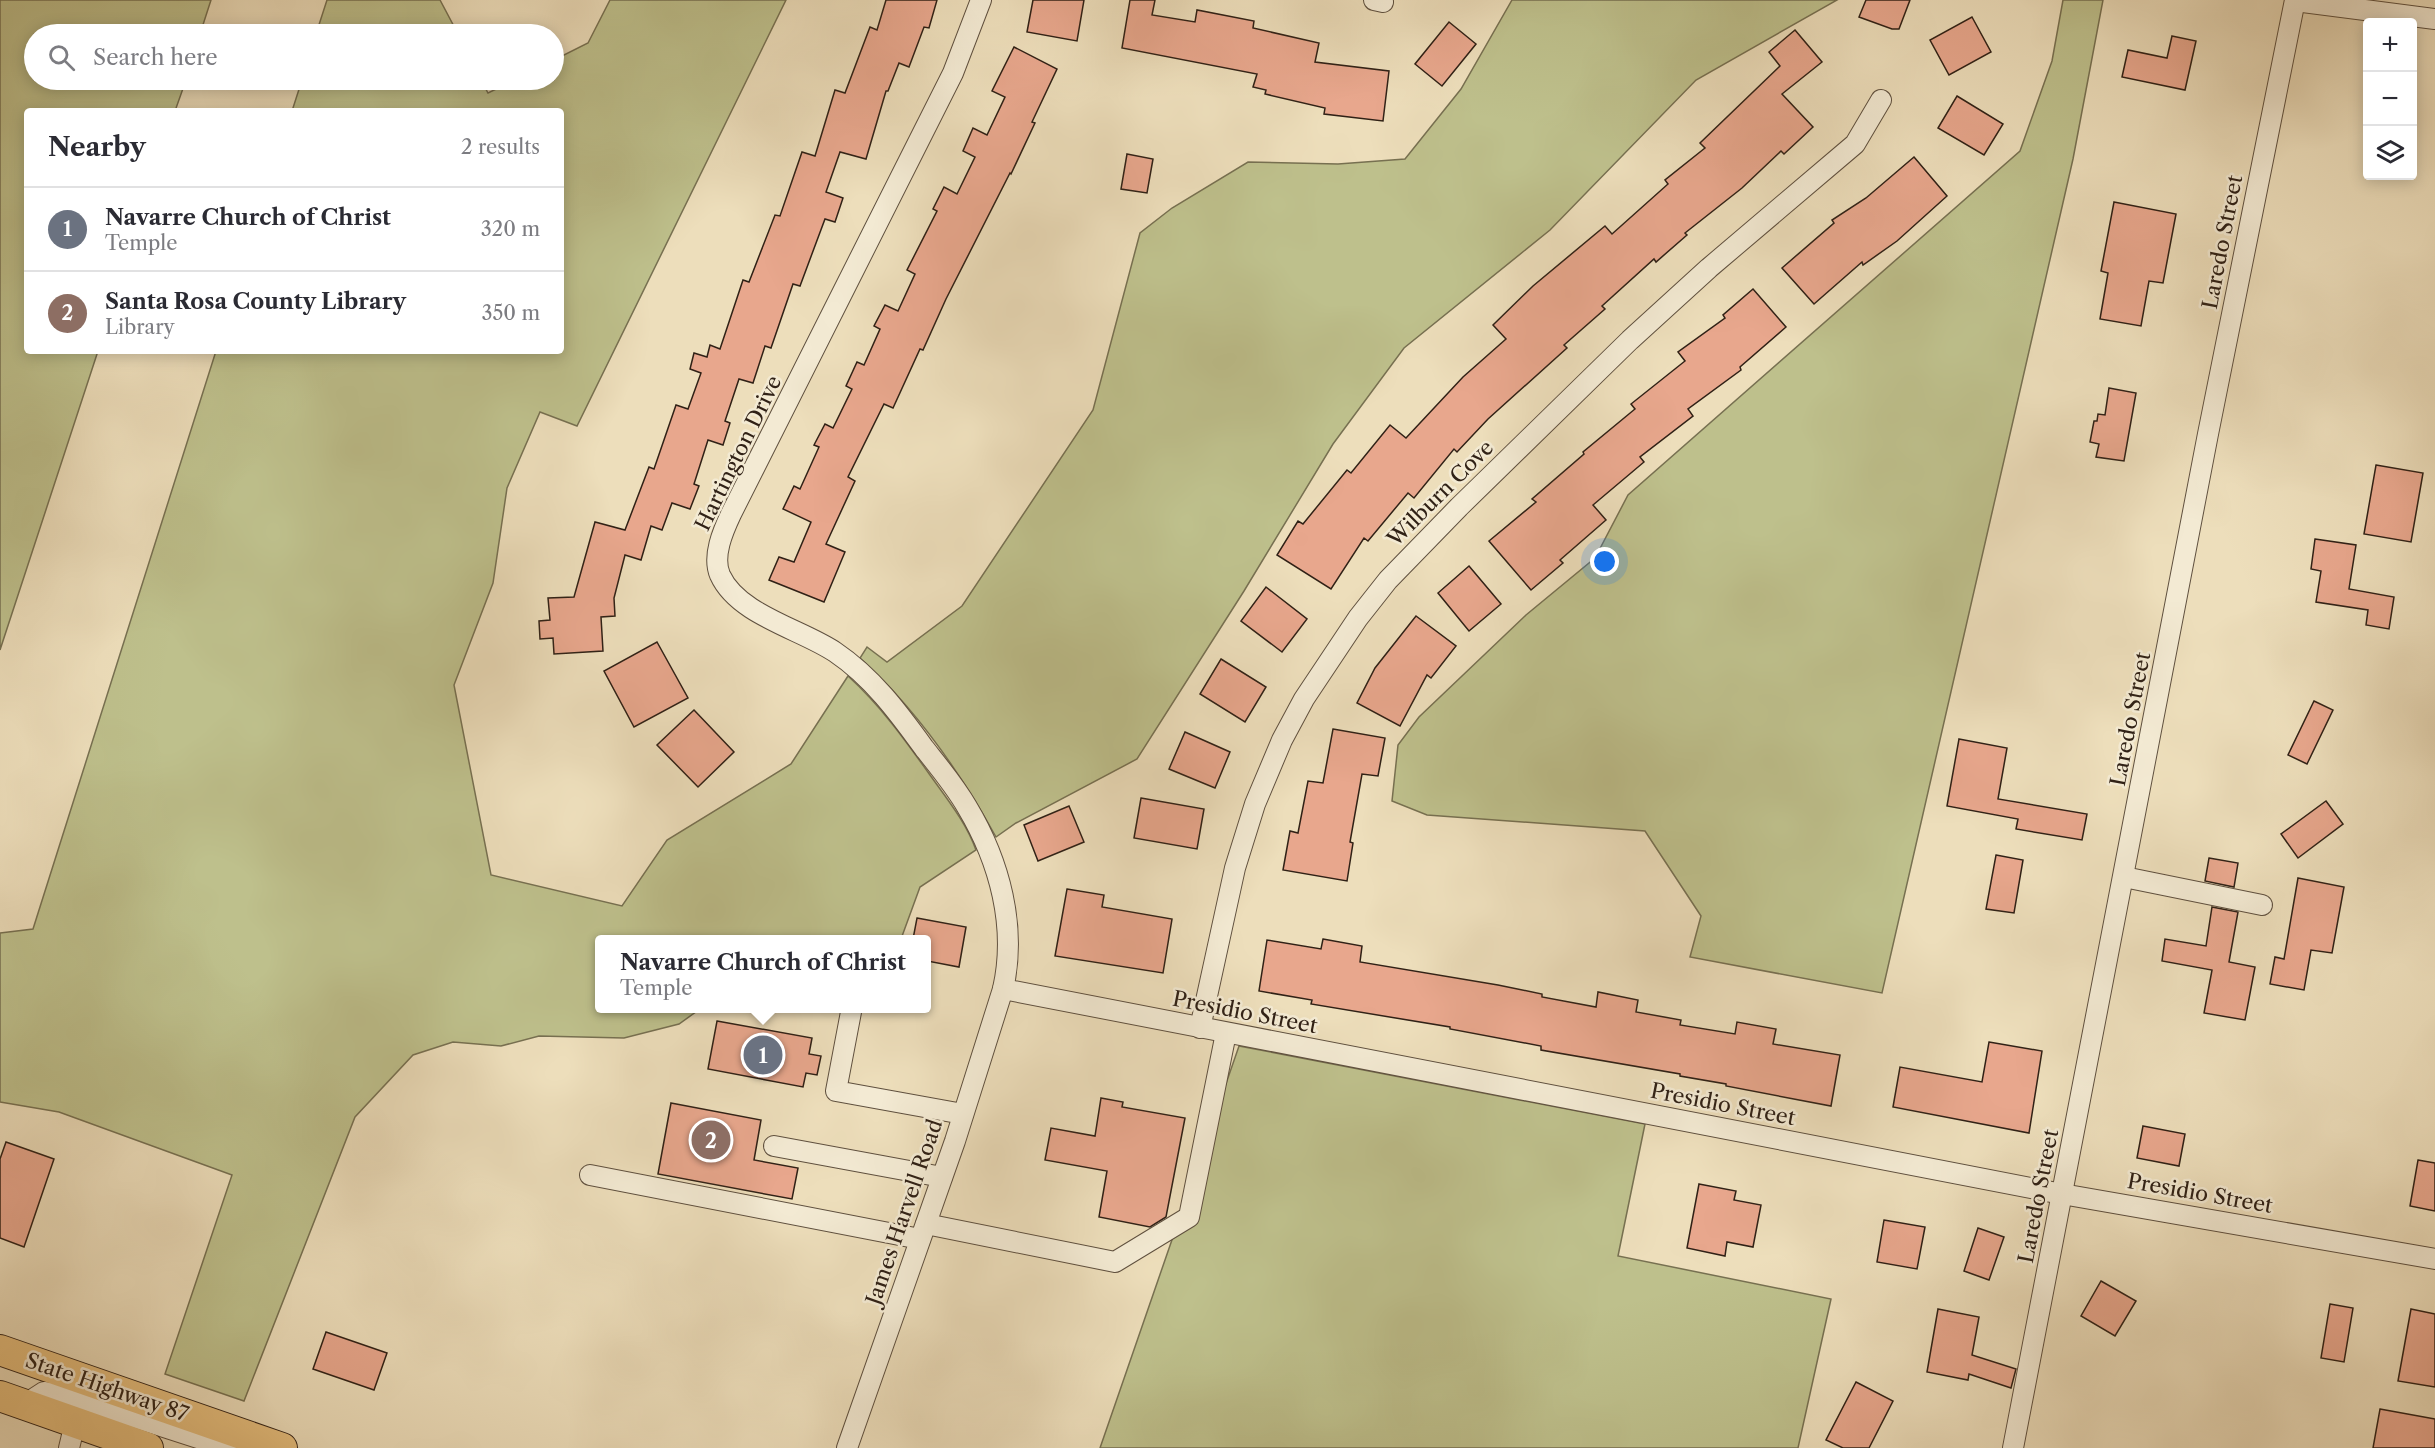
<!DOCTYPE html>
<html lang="en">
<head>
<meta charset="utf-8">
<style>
  :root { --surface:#fff; --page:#f7f7f7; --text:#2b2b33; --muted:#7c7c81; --line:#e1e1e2; --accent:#2563eb }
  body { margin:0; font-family:"Libre Caslon Text",serif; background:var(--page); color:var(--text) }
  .controls { position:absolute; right:18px; top:18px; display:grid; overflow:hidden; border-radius:6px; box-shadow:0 3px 15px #0003 }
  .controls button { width:54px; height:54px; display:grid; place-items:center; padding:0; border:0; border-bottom:2px solid var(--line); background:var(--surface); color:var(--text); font:30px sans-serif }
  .you { position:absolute; left:1605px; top:562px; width:21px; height:21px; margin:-15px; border:4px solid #fff; border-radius:50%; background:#1a73e8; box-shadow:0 0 0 9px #1a73e833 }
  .badge { display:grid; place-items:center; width:39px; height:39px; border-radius:50%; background:var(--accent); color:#fff; font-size:20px; font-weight:700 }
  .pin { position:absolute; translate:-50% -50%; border:3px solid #fff; box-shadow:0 2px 6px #0006 }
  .popup { position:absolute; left:595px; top:935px; width:336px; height:78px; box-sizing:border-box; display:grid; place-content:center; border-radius:6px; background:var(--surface); filter:drop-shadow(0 2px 4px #0005); font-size:20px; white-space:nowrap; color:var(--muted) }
  .popup b { font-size:22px; color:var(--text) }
  .popup::after { content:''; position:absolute; left:50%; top:100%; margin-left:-12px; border:12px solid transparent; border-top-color:var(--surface) }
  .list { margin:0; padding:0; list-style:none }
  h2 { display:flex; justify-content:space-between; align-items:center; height:78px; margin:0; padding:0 24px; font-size:26px }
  h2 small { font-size:20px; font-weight:400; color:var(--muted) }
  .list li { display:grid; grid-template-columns:39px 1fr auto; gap:18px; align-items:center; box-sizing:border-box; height:84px; padding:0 24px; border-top:2px solid var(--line) }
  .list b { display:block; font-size:22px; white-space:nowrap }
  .list p { margin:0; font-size:20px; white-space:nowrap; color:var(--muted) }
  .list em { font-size:20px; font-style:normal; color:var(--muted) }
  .icon { flex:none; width:33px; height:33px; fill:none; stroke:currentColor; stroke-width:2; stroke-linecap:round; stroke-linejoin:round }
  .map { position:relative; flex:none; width:2435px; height:1448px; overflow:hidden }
  .search { position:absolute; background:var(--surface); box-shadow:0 3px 15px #0003; left:24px; top:24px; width:540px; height:66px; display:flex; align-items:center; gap:15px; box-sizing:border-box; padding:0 21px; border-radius:33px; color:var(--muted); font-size:22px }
  .panel { position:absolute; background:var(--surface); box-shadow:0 3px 15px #0003; left:24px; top:108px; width:540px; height:246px; border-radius:6px }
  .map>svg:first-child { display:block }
  .green { fill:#bec08c; stroke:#777051; stroke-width:1.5 }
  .building { fill:#e8a78d; stroke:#302116; stroke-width:1.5 }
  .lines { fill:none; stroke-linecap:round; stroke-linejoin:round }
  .minor-casing { stroke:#5f503f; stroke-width:22 }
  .highway-casing { stroke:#302116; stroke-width:32 }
  .minor { stroke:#f3ead3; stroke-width:20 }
  .highway { stroke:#e6bf7e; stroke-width:30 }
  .labels { text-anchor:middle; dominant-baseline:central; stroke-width:5; stroke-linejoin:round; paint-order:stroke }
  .street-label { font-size:21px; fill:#302116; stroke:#f3ead3 }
</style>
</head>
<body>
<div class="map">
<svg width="2435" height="1448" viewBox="0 0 2435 1448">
  <rect width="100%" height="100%" fill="#eddebb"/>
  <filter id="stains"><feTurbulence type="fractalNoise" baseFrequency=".00333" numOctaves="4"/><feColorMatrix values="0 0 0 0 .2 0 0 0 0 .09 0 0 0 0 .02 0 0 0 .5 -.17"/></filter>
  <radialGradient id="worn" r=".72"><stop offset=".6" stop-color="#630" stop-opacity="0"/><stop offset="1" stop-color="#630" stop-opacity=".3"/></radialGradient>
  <g class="green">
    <polygon points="0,0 211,0 200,34 34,34 34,80 186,80 175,111 27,111 27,351 98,351 0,650"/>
    <polygon points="327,0 440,0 458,34 316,34"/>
    <path d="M610 0H786L577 426 540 412 507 488 493 583 454 685 491 875 622 906 667 840 791 764 848 676C881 706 905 740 930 775 947 799 966 822 976 850L920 887 901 939 600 940V1008L700 1009 679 1024 624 1038 539 1036 501 1046 453 1042 413 1055 355 1117 244 1401 165 1374 232 1175 59 1112 0 1102V933L33 929 216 351H561V111H292L302 80H481L488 93 515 80H554V60L588 43Z"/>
    <path d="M1512 0H1837L1696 80 1550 230 1404 348 1333 444 1244 591 1137 759 1016 823 996 837C960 772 915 708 860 658L867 647 887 662 962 606 1093 410 1140 233 1172 208 1248 162 1338 164 1405 159 1461 89Z"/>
    <polygon points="2063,0 2103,0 2073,159 1882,993 1690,957 1701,916 1645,831 1427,815 1392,801 1398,745 1419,717 1526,615 1595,558 1628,495 2020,151 2052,61"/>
    <polygon points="1239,1046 1645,1124 1618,1256 1831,1299 1798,1448 1100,1448"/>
  </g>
  <g class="building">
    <polygon points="886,0 937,0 929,28 924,27 909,67 899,63 888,91 886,91 866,159 840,152 826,192 843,198 835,222 825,219 800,286 793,284 771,348 765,346 753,383 739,379 725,421 730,423 723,445 708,440 694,484 699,486 690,509 672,503 662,530 651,526 641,560 625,555 614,598 615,616 601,617 603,651 554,654 553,638 540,639 539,621 550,620 548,598 574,597 595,522 625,530 649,467 654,469 676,405 688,409 701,373 690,369 694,353 707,357 710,345 720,349 743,280 749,282 775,215 780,216 802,152 815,156 835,90 845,93 870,27 877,30"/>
    <polygon points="1033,0 1084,0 1077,41 1027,32"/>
    <polygon points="1130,0 1155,0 1152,15 1195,22 1197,10 1254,21 1253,28 1319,43 1315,62 1389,71 1383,121 1324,114 1325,108 1265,94 1266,90 1253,87 1257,74 1122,48"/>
    <polygon points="1866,0 1910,0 1899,29 1892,29 1859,17"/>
    <polygon points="1972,17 1991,52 1949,75 1930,40"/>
    <polygon points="1449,22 1476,44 1442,86 1415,64"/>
    <polygon points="1795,30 1822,62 1782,94 1813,127 1784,154 1781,151 1742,188 1685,233 1687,235 1656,262 1654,259 1602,306 1605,309 1564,345 1567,348 1488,419 1457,452 1454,449 1414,498 1408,493 1368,541 1364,538 1331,589 1277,555 1298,521 1303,524 1347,470 1351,473 1390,425 1406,438 1463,377 1506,339 1493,325 1533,286 1605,226 1612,234 1668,184 1665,180 1705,148 1700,143 1780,66 1769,52"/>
    <polygon points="2172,36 2196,41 2185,90 2122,77 2128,50 2167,58"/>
    <polygon points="1014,47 1057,69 1032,122 1035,123 1011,174 1010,173 946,299 923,350 920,349 893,408 884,404 848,477 855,481 826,544 845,552 824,602 769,580 779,557 794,562 811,522 783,509 794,486 800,489 819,447 814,445 825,424 833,428 852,389 846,386 857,362 864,365 880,329 874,326 885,305 898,311 915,274 907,270 937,211 933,209 944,187 957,194 975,157 963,151 973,128 987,135 1005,97 992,91"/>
    <polygon points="1957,96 2003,124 1984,155 1938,128"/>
    <polygon points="1127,154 1153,159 1147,193 1121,189"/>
    <polygon points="1914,157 1947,196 1897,241 1863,265 1862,262 1814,304 1782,268 1834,223 1832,220 1866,198"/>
    <polygon points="2114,202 2176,214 2163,283 2149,281 2141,326 2100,319 2108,273 2101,271"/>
    <polygon points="1753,289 1786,327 1740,367 1741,370 1688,409 1693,416 1640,457 1644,462 1593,505 1606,520 1560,560 1563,563 1531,590 1489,541 1536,502 1532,499 1584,454 1583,452 1635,409 1631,404 1685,361 1678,352 1725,318 1723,315"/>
    <polygon points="2109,388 2136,393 2124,461 2096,457 2099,444 2090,442 2094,421 2097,421 2098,414 2105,415"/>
    <polygon points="2376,465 2423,473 2411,542 2364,534"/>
    <polygon points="2315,539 2356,545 2349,589 2394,597 2389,629 2366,625 2368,610 2316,602 2321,571 2311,569"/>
    <polygon points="1469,566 1501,604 1469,631 1438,593"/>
    <polygon points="1266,587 1307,619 1282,652 1241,621"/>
    <polygon points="1416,616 1456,646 1431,678 1427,675 1400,726 1357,703 1375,668"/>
    <polygon points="657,642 688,698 634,727 604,671"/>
    <polygon points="1221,659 1266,687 1245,722 1200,694"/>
    <polygon points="2314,701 2333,710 2307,764 2288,755"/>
    <polygon points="694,710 734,752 698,787 657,745"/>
    <polygon points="1333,729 1385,738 1378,776 1362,774 1350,842 1353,843 1347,881 1283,870 1290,831 1298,833 1308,781 1323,783"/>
    <polygon points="1185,732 1230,752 1215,788 1169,769"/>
    <polygon points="1959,739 2007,748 1998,799 2087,814 2082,840 2016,829 2018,819 1947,806"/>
    <polygon points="1141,798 1204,809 1197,849 1134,838"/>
    <polygon points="2326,801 2343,824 2298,858 2281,834"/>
    <polygon points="1069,806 1084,842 1038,861 1024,825"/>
    <polygon points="1996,855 2023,860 2014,913 1986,909"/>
    <polygon points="2209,858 2238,863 2234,887 2205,881"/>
    <polygon points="2298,878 2344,887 2332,953 2311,950 2304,990 2270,984 2275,957 2284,959"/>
    <polygon points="1067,889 1104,895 1102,907 1172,919 1163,973 1055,956"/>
    <polygon points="2212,907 2238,912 2229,962 2255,967 2245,1020 2204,1013 2212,970 2162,961 2165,939 2206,946"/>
    <polygon points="917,918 966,927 959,967 927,961 927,939 913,939"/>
    <polygon points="1323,939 1362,946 1360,962 1498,985 1542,994 1542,997 1596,1007 1598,992 1638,1000 1636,1012 1681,1020 1680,1025 1735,1034 1737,1022 1776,1029 1773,1044 1840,1055 1831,1106 1726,1086 1726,1084 1680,1076 1680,1074 1541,1050 1541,1046 1450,1029 1450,1027 1311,1004 1312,1000 1259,991 1267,940 1321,949"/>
    <polygon points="717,1021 812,1038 809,1054 821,1056 817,1075 806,1073 803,1087 708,1069"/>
    <polygon points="1989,1042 2042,1051 2029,1133 1893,1107 1900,1067 1982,1082"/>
    <polygon points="1101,1098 1123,1102 1122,1107 1185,1118 1166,1217 1150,1227 1099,1217 1107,1171 1045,1160 1051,1128 1095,1136"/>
    <polygon points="671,1103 761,1120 754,1160 798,1168 792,1199 658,1174"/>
    <polygon points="2143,1126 2185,1134 2179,1166 2137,1158"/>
    <polygon points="6,1142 54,1159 24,1247 0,1238 0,1159"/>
    <polygon points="2418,1160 2435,1163 2435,1211 2410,1206"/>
    <polygon points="1699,1184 1736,1191 1734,1200 1761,1205 1753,1247 1727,1242 1725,1256 1687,1248"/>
    <polygon points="1884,1220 1925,1227 1917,1269 1877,1262"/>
    <polygon points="1978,1228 2004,1237 1989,1280 1964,1271"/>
    <polygon points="2101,1281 2136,1301 2115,1336 2081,1316"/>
    <polygon points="2330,1304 2353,1308 2344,1362 2321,1358"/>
    <polygon points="1938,1309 1979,1317 1972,1355 2016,1369 2011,1388 1969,1374 1968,1380 1927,1372"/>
    <polygon points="2411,1309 2435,1314 2435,1387 2398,1381"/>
    <polygon points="326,1332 387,1353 374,1390 313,1369"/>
    <polygon points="1856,1382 1893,1401 1869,1448 1843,1448 1826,1440"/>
    <polygon points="2380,1409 2435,1419 2435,1448 2373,1448"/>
  </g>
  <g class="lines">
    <g class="minor-casing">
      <g id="minor">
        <polyline points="1374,0 1383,2"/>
        <polyline points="2295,1 2435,19"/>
        <polyline points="2124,877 2262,905"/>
        <polyline points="1003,989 2062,1194 2435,1259"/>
        <polyline points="851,1012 836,1091 963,1114"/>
        <polyline points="1200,1028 1235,868 1255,804 1282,740 1304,699 1358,618 1388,580 1459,507 1630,340 1709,268 1855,144 1881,100"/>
        <polyline points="774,1146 942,1177"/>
        <polyline points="590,1175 920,1239"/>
        <polyline points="926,1224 1115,1262 1189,1217 1226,1033"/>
        <polyline points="24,1405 44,1392 62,1394 229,1448"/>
        <polyline points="69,1448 75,1423"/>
        <path d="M847 1448 955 1141 1003 989C1017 927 1000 862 967 807 955 786 939 767 924 748 898 712 872 677 835 652 801 629 738 615 720 575 712 556 723 531 731 514L953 73 981 0"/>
        <polyline points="2013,1448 2208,434 2295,0"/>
      </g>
    </g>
    <g class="highway-casing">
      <g id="highway">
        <polyline points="0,1350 282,1448"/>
        <polyline points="0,1396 148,1448"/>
      </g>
    </g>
    <use href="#minor" class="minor"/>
    <use href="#highway" class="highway"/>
  </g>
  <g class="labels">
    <g class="street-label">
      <text transform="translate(2222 242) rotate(-79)">Laredo Street</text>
      <text transform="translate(738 453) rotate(-64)">Hartington Drive</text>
      <text transform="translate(1440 493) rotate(-45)">Wilburn Cove</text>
      <text transform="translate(2130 719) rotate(-79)">Laredo Street</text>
      <text transform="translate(1245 1012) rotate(11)">Presidio Street</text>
      <text transform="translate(1723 1104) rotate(11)">Presidio Street</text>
      <text transform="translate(2200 1193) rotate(10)">Presidio Street</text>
      <text transform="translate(2038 1196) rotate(-79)">Laredo Street</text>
      <text transform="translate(904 1212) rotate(-71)">James Harvell Road</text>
      <text transform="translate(107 1387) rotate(19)">State Highway 87</text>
    </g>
  </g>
  <rect width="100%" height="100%" filter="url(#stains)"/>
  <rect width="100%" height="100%" fill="url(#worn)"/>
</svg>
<div class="controls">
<button>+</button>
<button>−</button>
<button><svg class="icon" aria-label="layers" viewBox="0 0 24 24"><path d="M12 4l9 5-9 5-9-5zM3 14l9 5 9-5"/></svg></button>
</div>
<div class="you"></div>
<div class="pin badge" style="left:763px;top:1055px;background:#6b7280">1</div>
<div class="popup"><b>Navarre Church of Christ</b>Temple</div>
<div class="pin badge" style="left:711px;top:1140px;background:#8d6e63">2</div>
<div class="search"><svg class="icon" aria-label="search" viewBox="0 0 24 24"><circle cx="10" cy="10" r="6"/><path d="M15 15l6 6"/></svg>Search here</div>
<section class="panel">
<h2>Nearby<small>2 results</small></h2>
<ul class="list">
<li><span class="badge" style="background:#6b7280">1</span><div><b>Navarre Church of Christ</b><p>Temple</p></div><em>320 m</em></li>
<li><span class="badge" style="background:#8d6e63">2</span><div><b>Santa Rosa County Library</b><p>Library</p></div><em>350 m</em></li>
</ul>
</section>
</div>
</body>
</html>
